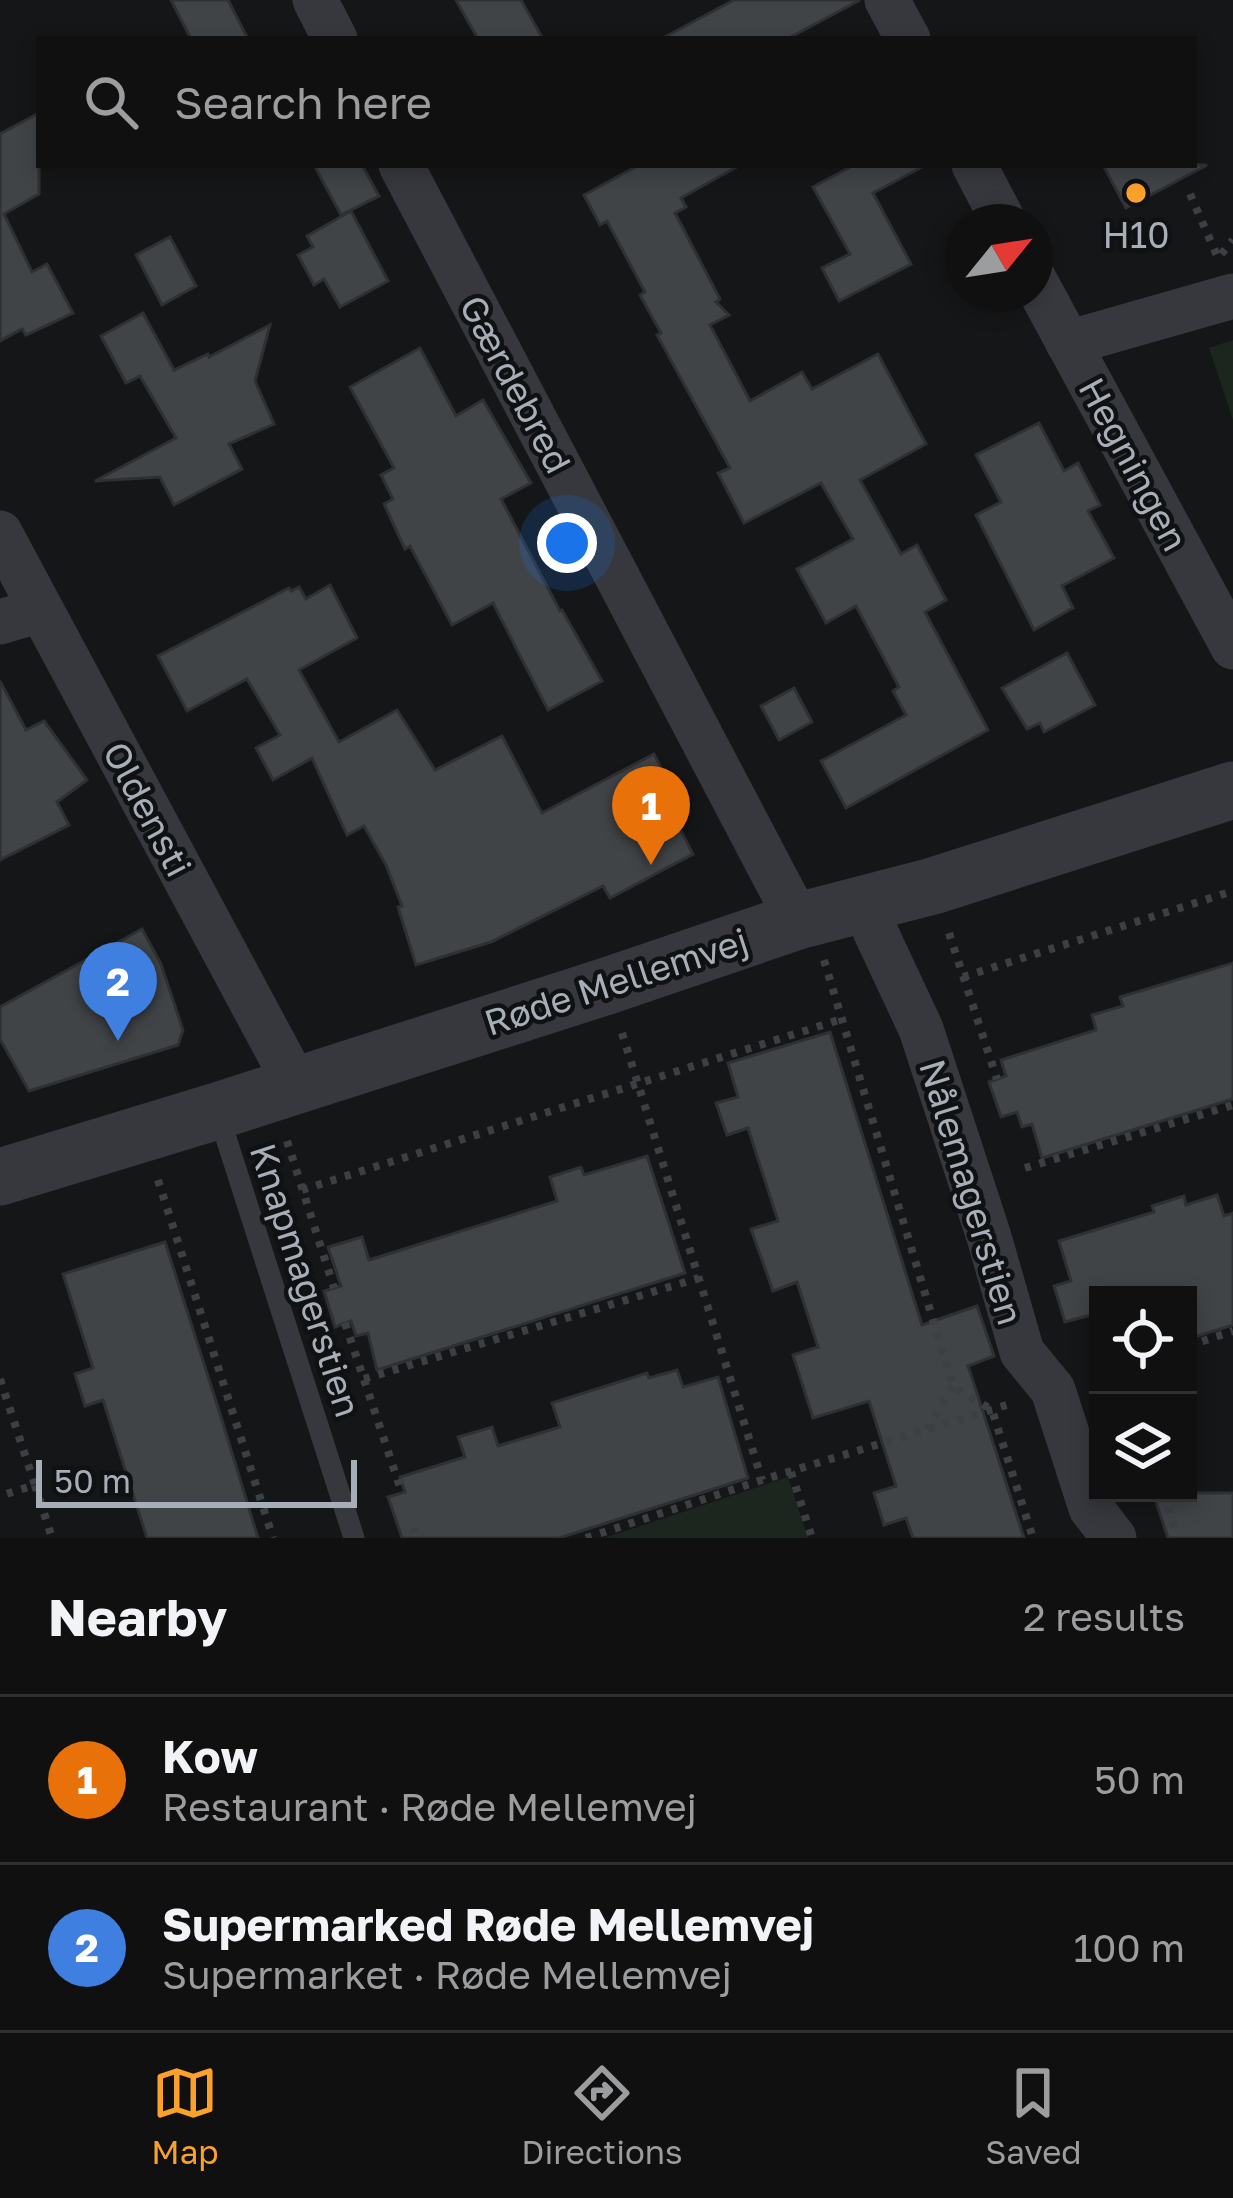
<!DOCTYPE html>
<html lang="en">
<head>
<meta charset="utf-8">
<style>
  :root { --surface:#101011; --page:#1e1e1f; --text:#f1f3f6; --muted:#9c9d9f; --line:#303031; --accent:#faa02b }
  body { margin:0; font-family:"Golos Text",sans-serif; background:var(--page); color:var(--text) }
  .controls { position:absolute; right:36px; bottom:36px; display:grid; overflow:hidden; border-radius:0px; box-shadow:0 6px 18px #0003 }
  .controls button { width:108px; height:108px; display:grid; place-items:center; padding:0; border:0; border-bottom:3px solid var(--line); background:var(--surface); color:var(--text); font:60px sans-serif }
  .compass { position:absolute; left:945px; top:204px; width:108px; height:108px; border-radius:50%; background:var(--surface); box-shadow:0 6px 18px #0003; rotate:60deg }
  .scale { position:absolute; left:36px; bottom:30px; width:321px; box-sizing:border-box; padding-left:12px; border:6px solid #a7aeb8; border-top:0; font-size:33px; line-height:42px; white-space:nowrap; color:#a7aeb8; -webkit-text-stroke:9px #101112; paint-order:stroke }
  .you { position:absolute; left:567px; top:543px; width:42px; height:42px; margin:-30px; border:9px solid #fff; border-radius:50%; background:#1a73e8; box-shadow:0 0 0 18px #1a73e833 }
  .badge { display:grid; place-items:center; width:78px; height:78px; border-radius:50%; background:var(--accent); color:#fff; font-size:39px; font-weight:700 }
  .pin { position:absolute; translate:-50% -99px; filter:drop-shadow(0 3px 6px #0008) }
  .pin::after { content:''; position:absolute; top:63px; width:42px; height:36px; background:inherit; clip-path:polygon(0 0,100% 0,50% 100%) }
  .list { margin:0; padding:0; list-style:none }
  h2 { display:flex; justify-content:space-between; align-items:center; height:156px; margin:0; padding:0 48px; font-size:51px }
  h2 small { font-size:39px; font-weight:400; color:var(--muted) }
  .list li { display:grid; grid-template-columns:78px 1fr auto; gap:36px; align-items:center; box-sizing:border-box; height:168px; padding:0 48px; border-top:3px solid var(--line) }
  .list b { display:block; font-size:45px; white-space:nowrap }
  .list p { margin:0; font-size:39px; white-space:nowrap; color:var(--muted) }
  .list em { font-size:39px; font-style:normal; color:var(--muted) }
  .icon { flex:none; width:66px; height:66px; fill:none; stroke:currentColor; stroke-width:2; stroke-linecap:round; stroke-linejoin:round }
  .map { position:relative; flex:none; width:1233px; height:1538px; overflow:hidden }
  .search { position:absolute; background:var(--surface); box-shadow:0 6px 18px #0003; left:36px; right:36px; top:36px; height:132px; display:flex; align-items:center; gap:30px; box-sizing:border-box; padding:0 42px; border-radius:0px; color:var(--muted); font-size:45px }
  .sheet { height:492px; background:var(--surface) }
  nav { display:flex; justify-content:space-around; align-items:center; box-sizing:border-box; height:168px; border-top:3px solid var(--line); background:var(--surface); font-size:33px; color:var(--muted) }
  nav a { display:grid; justify-items:center; gap:6px }
  nav .on { color:var(--accent) }
  .map>svg:first-child { display:block }
  .green { fill:#1d261e }
  .building { fill:#414447; stroke:#2f3034; stroke-width:3 }
  .lines { fill:none; stroke-linecap:round; stroke-linejoin:round }
  .path { stroke:#3c3f44; stroke-width:8; stroke-dasharray:6 9; stroke-linecap:butt }
  .service { stroke:#36383d; stroke-width:21 }
  .minor { stroke:#36383d; stroke-width:45 }
  .tertiary { stroke:#36383d; stroke-width:57 }
  .poi-dot { fill:#faa02b; stroke:#101112; stroke-width:4.5 }
  .labels { text-anchor:middle; dominant-baseline:central; stroke-width:9; stroke-linejoin:round; paint-order:stroke }
  .poi-label { font-size:36px; fill:#a7aeb8; stroke:#101112 }
  .street-label { font-size:36px; fill:#a7aeb8; stroke:#101112 }
</style>
</head>
<body>
<div class="map">
<svg width="1233" height="1538" viewBox="0 0 1233 1538">
  <rect width="100%" height="100%" fill="#151617"/>
  <g class="green">
    <polygon points="1233,340 1233,420 1209,348"/>
    <polygon points="788,1477 808,1538 604,1538"/>
  </g>
  <g class="building">
    <polygon points="171,0 228,0 248,39 191,39"/>
    <polygon points="456,0 521,0 543,39 478,39"/>
    <polygon points="734,0 860,0 787,39 661,39"/>
    <polygon points="39,113 39,194 4,214 32,272 47,264 73,313 26,335 22,329 0,341 0,134"/>
    <polygon points="314,165 362,165 379,196 341,215"/>
    <polygon points="639,165 740,165 681,198 686,207 675,213 720,299 716,302 729,315 710,325 750,401 802,372 812,389 878,354 926,444 860,480 901,554 917,545 946,600 925,612 988,730 846,808 821,761 906,715 893,691 899,687 856,606 826,623 797,569 853,539 821,483 744,523 718,473 730,468 657,335 661,333 640,295 645,292 607,221 600,225 584,195"/>
    <polygon points="854,165 926,165 873,193 911,264 839,301 822,268 850,254 813,187"/>
    <polygon points="1103,165 1207,165 1126,208"/>
    <polygon points="351,211 388,281 340,307 324,279 314,285 298,255 313,247 307,236"/>
    <polygon points="170,237 196,286 162,305 136,255"/>
    <polygon points="143,313 174,370 208,354 209,357 270,325 255,381 274,424 229,444 242,469 174,505 160,477 95,481 176,438 140,376 126,383 101,336"/>
    <polygon points="420,348 456,416 483,400 531,483 501,499 560,611 562,610 602,681 548,710 493,603 452,625 410,546 405,549 384,504 393,499 381,475 394,468 350,387"/>
    <polygon points="1039,423 1064,471 1078,463 1100,505 1088,511 1114,558 1062,586 1073,608 1034,630 976,515 1001,502 976,455"/>
    <polygon points="330,585 357,638 299,670 339,742 397,710 435,770 502,736 542,813 654,754 677,799 667,804 693,854 610,898 603,886 491,942 416,965 398,907 402,906 386,865 364,826 347,835 312,758 273,780 256,748 280,735 247,679 187,711 158,656 289,588 291,591 299,587 306,599"/>
    <polygon points="1067,653 1095,705 1044,732 1040,723 1027,729 1002,688"/>
    <polygon points="0,681 26,730 44,721 87,780 57,802 69,825 0,860"/>
    <polygon points="794,688 812,722 779,740 761,706"/>
    <polygon points="142,929 161,964 183,1030 178,1045 29,1091 0,1039 0,1007"/>
    <polygon points="1233,963 1233,1099 1042,1158 1032,1124 1022,1127 1017,1112 1001,1117 989,1082 1006,1076 1001,1060 1096,1030 1092,1015 1123,1006 1120,997"/>
    <polygon points="830,1032 922,1325 977,1306 994,1356 968,1366 1024,1538 913,1538 906,1518 884,1525 874,1493 896,1486 869,1401 813,1418 793,1355 818,1347 797,1282 773,1291 751,1229 778,1221 748,1128 727,1135 716,1103 738,1097 728,1063"/>
    <polygon points="647,1156 685,1273 377,1370 368,1333 356,1336 351,1321 335,1327 324,1291 341,1286 328,1247 362,1237 369,1260 557,1201 550,1177 581,1167 584,1175"/>
    <polygon points="1217,1195 1224,1216 1233,1213 1233,1325 1188,1339 1188,1295 1098,1295 1098,1313 1065,1322 1054,1286 1071,1281 1059,1241 1154,1212 1152,1206 1184,1196 1186,1205"/>
    <polygon points="165,1242 221,1417 258,1538 147,1538 103,1400 85,1406 75,1374 93,1368 63,1274"/>
    <polygon points="677,1370 683,1387 718,1377 748,1478 559,1538 402,1538 388,1497 405,1492 400,1477 465,1457 458,1437 492,1427 498,1446 560,1427 552,1403 647,1373 649,1378"/>
    <polygon points="1153,1493 1233,1493 1233,1538 1168,1538"/>
  </g>
  <g class="lines">
    <g class="path">
      <polyline points="1190,194 1218,258 1233,240"/>
      <polyline points="949,933 997,1079"/>
      <polyline points="824,960 953,1386 992,1410 1033,1538"/>
      <polyline points="963,977 1233,891"/>
      <polyline points="622,1033 762,1480"/>
      <polyline points="287,1141 334,1288"/>
      <polyline points="1025,1168 1233,1105"/>
      <polyline points="158,1180 273,1538"/>
      <polyline points="302,1190 842,1019"/>
      <polyline points="345,1323 402,1493"/>
      <polyline points="1188,1346 1233,1331"/>
      <polyline points="0,1379 35,1485 0,1496"/>
      <polyline points="364,1379 699,1278"/>
      <polyline points="927,1430 953,1386"/>
      <polyline points="791,1472 812,1538"/>
      <polyline points="35,1485 52,1538"/>
      <polyline points="1164,1493 1176,1533"/>
      <polyline points="413,1528 416,1538"/>
      <polyline points="586,1538 762,1480 1013,1403"/>
    </g>
    <polyline class="service" points="219,1116 354,1538"/>
    <g class="minor">
      <polyline points="315,0 335,39"/>
      <polyline points="887,0 908,39"/>
      <polyline points="401,165 798,921"/>
      <polyline points="974,165 1004,222"/>
      <polyline points="1035,281 1233,647"/>
      <polyline points="1068,343 1233,296"/>
      <polyline points="0,533 296,1085"/>
      <polyline points="0,622 41,610"/>
      <polyline points="863,905 921,1029 989,1237 1022,1352 1053,1390 1091,1508 1114,1538"/>
    </g>
    <polyline class="tertiary" points="0,1177 217,1111 607,986 798,921 933,886 1233,790"/>
  </g>
  <circle class="poi-dot" cx="1136" cy="193" r="12"/>
  <g class="labels">
    <g class="poi-label">
      <text x="1136" y="234">H10</text>
    </g>
    <g class="street-label">
      <text transform="translate(516 384) rotate(62)">Gærdebred</text>
      <text transform="translate(1134 464) rotate(62)">Hegningen</text>
      <text transform="translate(148 809) rotate(62)">Oldensti</text>
      <text transform="translate(616 981) rotate(-18)">Røde Mellemvej</text>
      <text transform="translate(972 1192) rotate(73)">Nålemagerstien</text>
      <text transform="translate(306 1280) rotate(72)">Knapmagerstien</text>
    </g>
  </g>
</svg>
<div class="controls">
<button><svg class="icon" aria-label="locate" viewBox="0 0 24 24"><circle cx="12" cy="12" r="6"/><path d="M12 2v4M12 18v4M2 12h4M18 12h4"/></svg></button>
<button><svg class="icon" aria-label="layers" viewBox="0 0 24 24"><path d="M12 4l9 5-9 5-9-5zM3 14l9 5 9-5"/></svg></button>
</div>
<svg class="compass" viewBox="-18 -18 36 36"><path d="M0-13l5 13h-10z" fill="#e53935"/><path d="M0 13l5-13h-10z" fill="#9c9d9f"/></svg>
<div class="scale">50 m</div>
<div class="you"></div>
<div class="pin badge" style="left:651px;top:865px;background:#e8710a">1</div>
<div class="pin badge" style="left:118px;top:1041px;background:#3f7fe0">2</div>
<div class="search"><svg class="icon" aria-label="search" viewBox="0 0 24 24"><circle cx="10" cy="10" r="6"/><path d="M15 15l6 6"/></svg>Search here</div>
</div>
<section class="sheet">
<h2>Nearby<small>2 results</small></h2>
<ul class="list">
<li><span class="badge" style="background:#e8710a">1</span><div><b>Kow</b><p>Restaurant · Røde Mellemvej</p></div><em>50 m</em></li>
<li><span class="badge" style="background:#3f7fe0">2</span><div><b>Supermarked Røde Mellemvej</b><p>Supermarket · Røde Mellemvej</p></div><em>100 m</em></li>
</ul>
</section>
<nav>
<a class="on"><svg class="icon" aria-label="map" viewBox="0 0 24 24"><path d="M3 6l6-2 6 2 6-2v14l-6 2-6-2-6 2zM9 4v14M15 6v14"/></svg>Map</a>
<a><svg class="icon" aria-label="directions" viewBox="0 0 24 24"><path d="M12 3l9 9-9 9-9-9zM9 14v-3h6M13 9l2 2-2 2"/></svg>Directions</a>
<a><svg class="icon" aria-label="saved" viewBox="0 0 24 24"><path d="M7 4h10v16l-5-4-5 4z"/></svg>Saved</a>
</nav>
</body>
</html>
